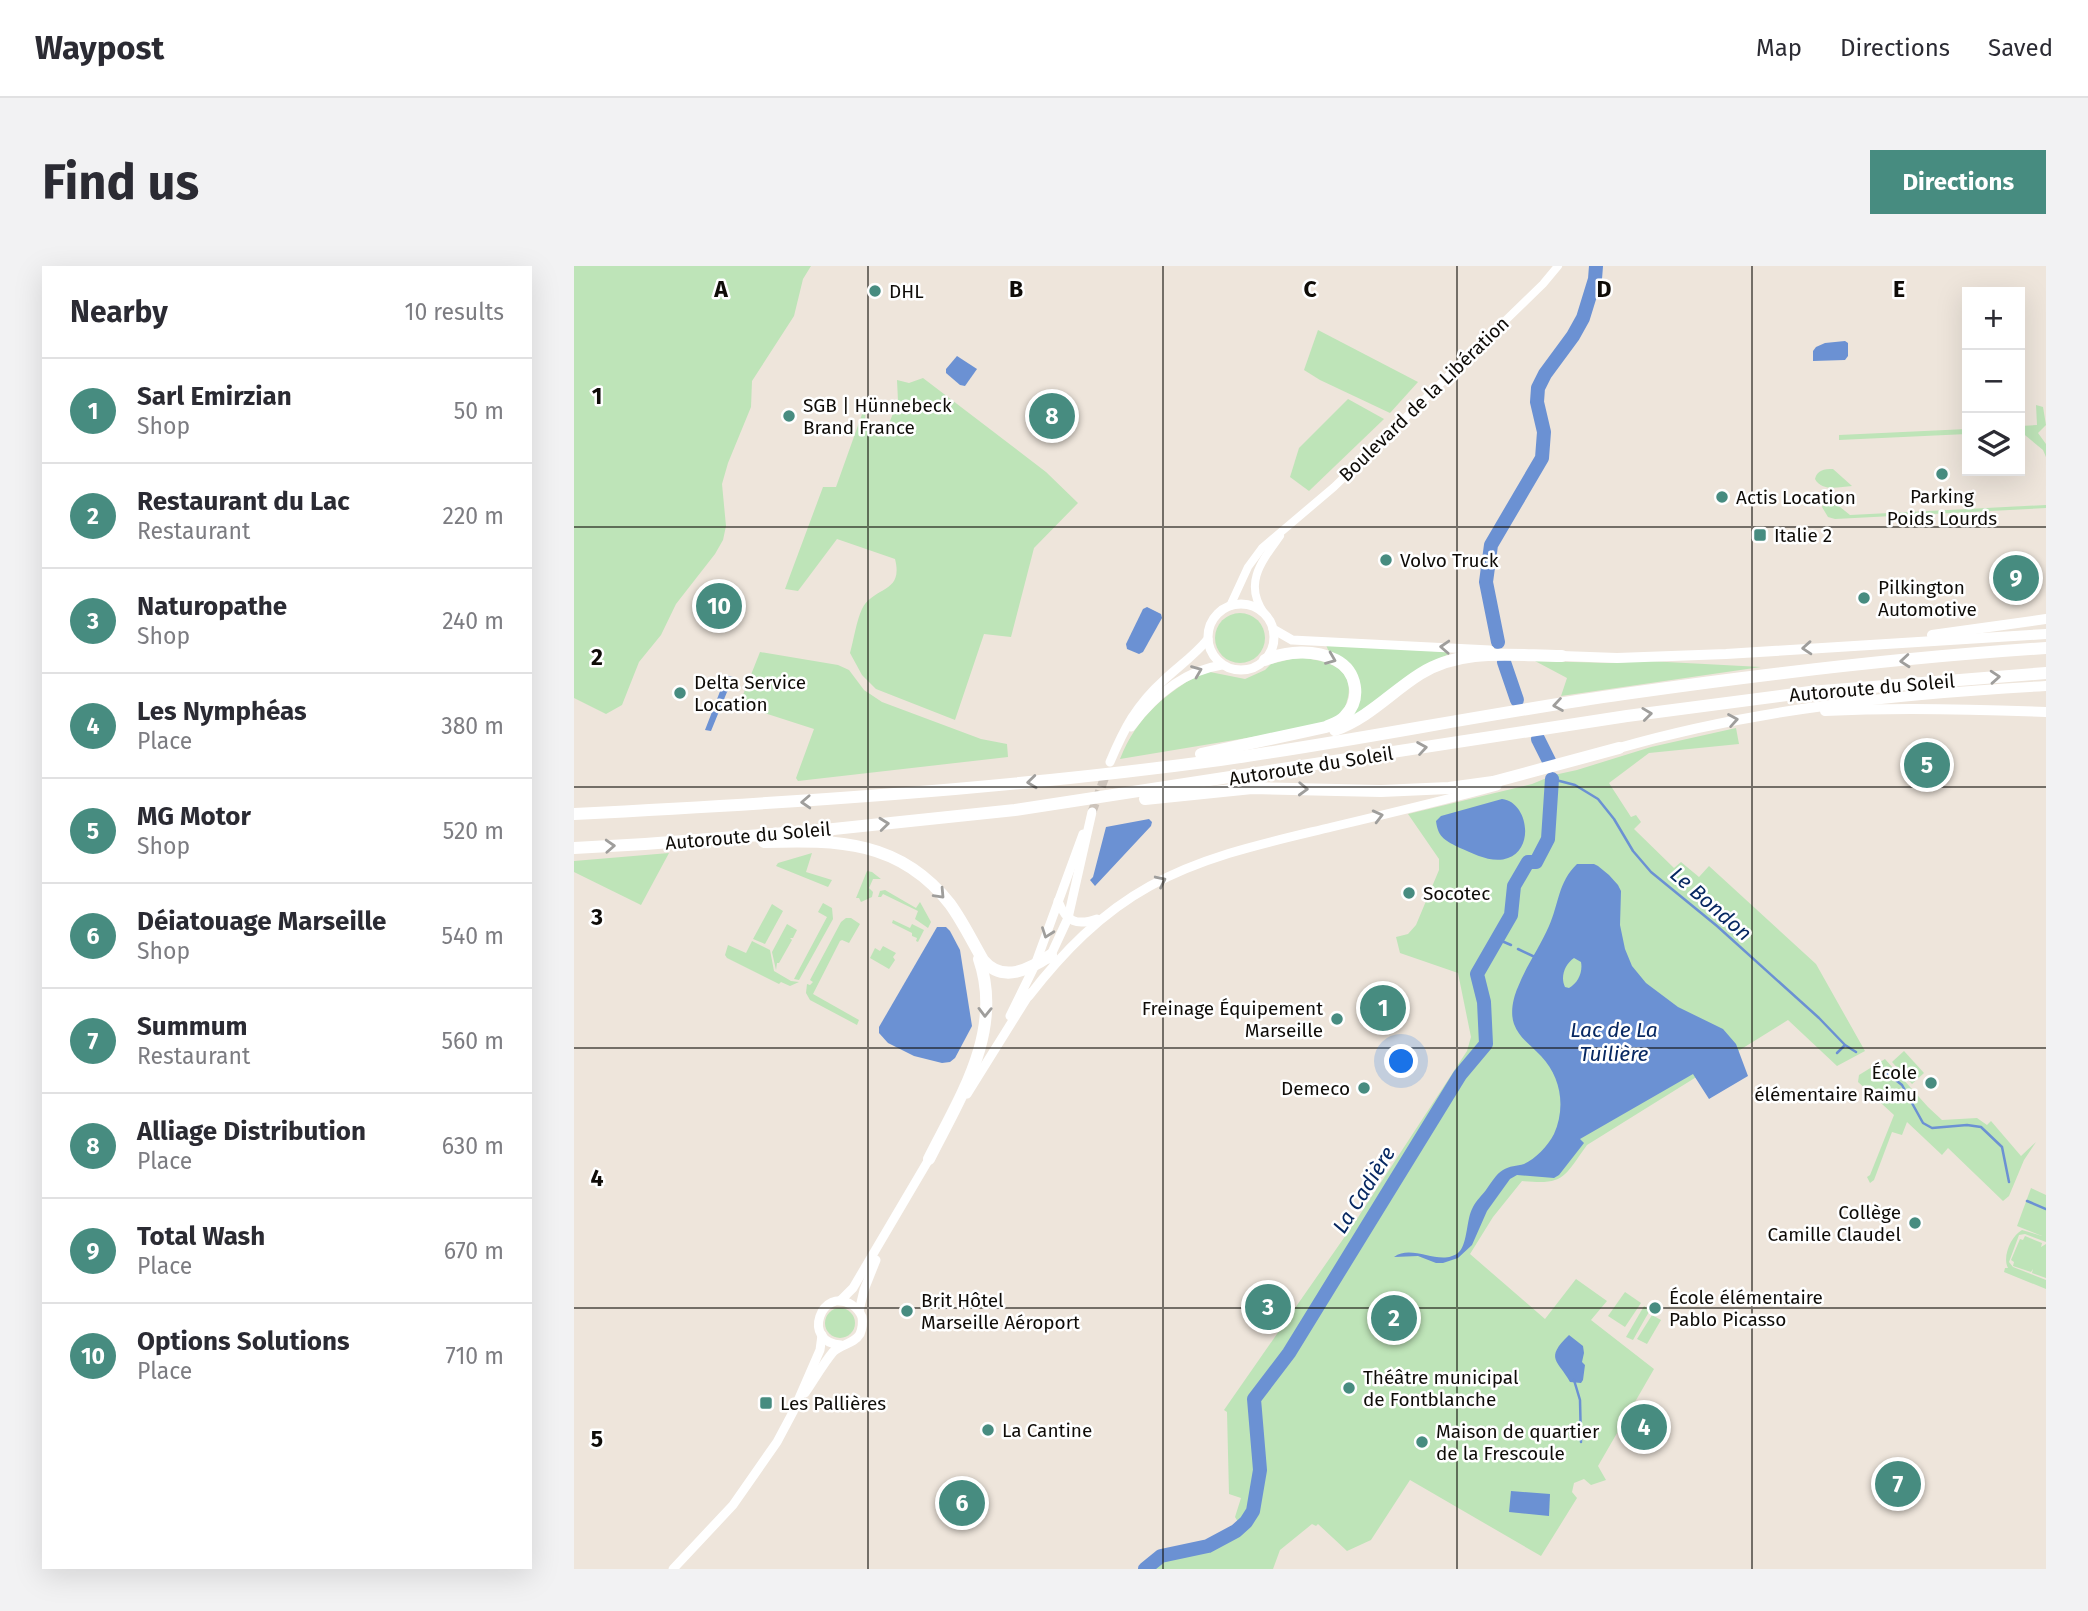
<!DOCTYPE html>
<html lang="en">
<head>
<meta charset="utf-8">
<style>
  :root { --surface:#fff; --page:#f2f2f3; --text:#2b2b33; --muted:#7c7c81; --line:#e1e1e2; --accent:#478c80 }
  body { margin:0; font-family:"Fira Sans",sans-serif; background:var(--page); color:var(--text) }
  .controls { position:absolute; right:21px; top:21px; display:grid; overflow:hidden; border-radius:0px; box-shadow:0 7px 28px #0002 }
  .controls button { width:63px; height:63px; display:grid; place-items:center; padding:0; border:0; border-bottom:2px solid var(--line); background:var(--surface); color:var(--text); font:35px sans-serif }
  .you { position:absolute; left:828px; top:796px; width:24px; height:24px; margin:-18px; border:5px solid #fff; border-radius:50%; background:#1a73e8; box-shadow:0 0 0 10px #1a73e833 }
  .badge { display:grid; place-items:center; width:46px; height:46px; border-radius:50%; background:var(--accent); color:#fff; font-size:23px; font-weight:700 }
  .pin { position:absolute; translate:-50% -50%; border:4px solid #fff; box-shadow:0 2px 7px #0006 }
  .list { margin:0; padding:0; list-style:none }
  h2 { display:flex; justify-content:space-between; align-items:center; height:91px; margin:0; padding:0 28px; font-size:30px }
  h2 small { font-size:23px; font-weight:400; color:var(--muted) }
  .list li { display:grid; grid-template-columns:46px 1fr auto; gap:21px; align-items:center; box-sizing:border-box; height:105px; padding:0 28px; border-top:2px solid var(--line) }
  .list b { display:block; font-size:26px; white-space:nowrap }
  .list p { margin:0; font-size:23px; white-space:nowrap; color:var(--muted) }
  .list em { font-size:23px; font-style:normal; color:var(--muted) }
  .icon { flex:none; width:38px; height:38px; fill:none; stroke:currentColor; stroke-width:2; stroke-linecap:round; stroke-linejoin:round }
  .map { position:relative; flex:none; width:1472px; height:1303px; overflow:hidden; border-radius:0px }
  header { display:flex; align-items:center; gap:42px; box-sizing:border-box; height:98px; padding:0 35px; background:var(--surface); border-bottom:2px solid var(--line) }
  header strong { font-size:33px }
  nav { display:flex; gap:38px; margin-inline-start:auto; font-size:24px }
  .intro { display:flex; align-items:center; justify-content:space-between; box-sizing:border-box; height:168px; padding:0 42px }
  h1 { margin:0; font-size:49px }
  .button { padding:18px 32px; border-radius:0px; background:var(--accent); color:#fff; font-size:24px; font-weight:700 }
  main { display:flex; gap:42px; padding:0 42px }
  aside { flex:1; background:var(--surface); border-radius:0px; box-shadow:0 7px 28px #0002 }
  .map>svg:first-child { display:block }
  .green { fill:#bee4b8 }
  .water { fill:#6b91d3; fill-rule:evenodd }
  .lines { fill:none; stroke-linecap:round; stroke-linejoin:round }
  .stream { stroke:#6b91d3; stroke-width:2.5 }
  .river { stroke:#6b91d3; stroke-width:14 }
  .secondary-tunnel { stroke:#cdc4bb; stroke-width:9; stroke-dasharray:9 4.5; stroke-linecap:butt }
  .tertiary { stroke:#fff; stroke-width:8 }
  .secondary { stroke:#fff; stroke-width:9 }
  .primary { stroke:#fff; stroke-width:10 }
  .motorway { stroke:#fff; stroke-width:12 }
  .oneway { stroke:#9f9e9c }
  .grid { fill:none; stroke:#0f0c08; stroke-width:2; stroke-opacity:0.55 }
  .poi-dot { fill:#478c80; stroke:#fff; stroke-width:2.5 }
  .labels { text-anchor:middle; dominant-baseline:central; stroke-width:5; stroke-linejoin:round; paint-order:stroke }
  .poi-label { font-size:19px; fill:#0f0c08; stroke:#fff; text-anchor:start }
  .street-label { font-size:19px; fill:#0f0c08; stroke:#fff }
  .water-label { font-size:21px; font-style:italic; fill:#072862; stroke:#fff }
  .grid-label { font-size:23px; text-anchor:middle; font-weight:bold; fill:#0f0c08; stroke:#fff; stroke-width:5; stroke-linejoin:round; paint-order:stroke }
</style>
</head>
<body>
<header>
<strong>Waypost</strong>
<nav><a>Map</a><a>Directions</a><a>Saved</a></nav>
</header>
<div class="intro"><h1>Find us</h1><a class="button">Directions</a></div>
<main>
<aside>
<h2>Nearby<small>10 results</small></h2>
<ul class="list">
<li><span class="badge">1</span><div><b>Sarl Emirzian</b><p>Shop</p></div><em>50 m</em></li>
<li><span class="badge">2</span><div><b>Restaurant du Lac</b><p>Restaurant</p></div><em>220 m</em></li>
<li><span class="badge">3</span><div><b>Naturopathe</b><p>Shop</p></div><em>240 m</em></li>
<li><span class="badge">4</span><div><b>Les Nymphéas</b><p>Place</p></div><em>380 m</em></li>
<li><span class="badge">5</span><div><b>MG Motor</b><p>Shop</p></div><em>520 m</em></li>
<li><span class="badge">6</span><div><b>Déiatouage Marseille</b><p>Shop</p></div><em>540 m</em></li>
<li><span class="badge">7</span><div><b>Summum</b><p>Restaurant</p></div><em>560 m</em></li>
<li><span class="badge">8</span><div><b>Alliage Distribution</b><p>Place</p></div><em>630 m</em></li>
<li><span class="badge">9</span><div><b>Total Wash</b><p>Place</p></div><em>670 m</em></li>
<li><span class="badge">10</span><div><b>Options Solutions</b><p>Place</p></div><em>710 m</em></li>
</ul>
</aside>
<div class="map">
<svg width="1472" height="1303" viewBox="0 0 1472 1303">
  <rect width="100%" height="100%" fill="#eee5db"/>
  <g class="green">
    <polygon points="0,0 237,0 229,13 220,50 178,115 177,141 154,197 148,218 152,260 149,274 141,288 102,338 87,369 65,396 48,439 32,448 0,432"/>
    <polygon points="744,64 844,116 816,147 746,114 730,104"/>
    <path d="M349 112 472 206 504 237 460 282 437 371 410 368 381 454 302 423 288 409 276 387C280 373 282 356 288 343 299 320 330 328 321 293L263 273 224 325 211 323 249 221H262L292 137 291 157 314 160 324 135 323 114 335 117Z"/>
    <polygon points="774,133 810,153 735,225 716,211 725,182"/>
    <polygon points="1462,139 1469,141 1472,159 1464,167 1472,178 1472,191 1469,184 1446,165 1446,160 1463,159"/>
    <polygon points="1393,163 1393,168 1265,174 1265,169"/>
    <path d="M1259 203 1278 220C1265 221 1248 226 1241 213 1243 204 1250 203 1259 203Z"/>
    <polygon points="1255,232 1276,249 1472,239 1472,242 1261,253 1254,251 1248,241 1250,236"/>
    <circle cx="666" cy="372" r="25"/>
    <polygon points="752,379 875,386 875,388 849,400 774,454 787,425 755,386"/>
    <polygon points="186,386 264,399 275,404 290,424 308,436 407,473 433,478 434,491 224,515 222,512 240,463 165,439"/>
    <path d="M730 392C752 395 780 401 774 431 773 435 771 443 768 446 758 457 739 459 726 463L546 493C563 450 592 427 631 405L671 413 691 404 697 398 717 393Z"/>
    <polygon points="961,395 1037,397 1074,395 1187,401 987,430 993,412"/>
    <path d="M1162 462 1165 478 1075 487 1035 517 1057 551 1062 549 1067 556 1060 563 1100 602 1107 596 1125 611 1135 600 1242 698 1291 785 1263 800 1214 754 1013 879C989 912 991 919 948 915L919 951 896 988 971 1053 1002 1013 1033 1035 1017 1054 1080 1103 1024 1200 1032 1214 1017 1219 1010 1213 1000 1217 998 1226 1003 1232 967 1290 836 1214 797 1274 773 1285 744 1258 742 1260 738 1258 706 1284 699 1303H574C592 1284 613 1290 635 1282 647 1277 658 1270 669 1264L661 1251 667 1232 655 1228 653 1146 650 1144 781 956 893 785 897 771 884 707 826 687 822 671 834 668 842 659 865 604V593L834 548 958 518 980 509 1003 504 1077 481Z"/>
    <polygon points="95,587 67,639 0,606 0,595"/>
    <polygon points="238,587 232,606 258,614 254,621 202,600 204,597"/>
    <polygon points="293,605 298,606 307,613 299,613 295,622 299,626 298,631 287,636 285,632 282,632"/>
    <polygon points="311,624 342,642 346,636 357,656 354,662 341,653 344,645 309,628 307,631 304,631 306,625"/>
    <polygon points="249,637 258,642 259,653 225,714 220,713 253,651 244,646"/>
    <polygon points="198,638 209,645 191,678 179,673"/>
    <polygon points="272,652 277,652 286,658 275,677 268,674 266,675 239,728 285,754 283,759 236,734 232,727 233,718 236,719 239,716 236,714 267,656"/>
    <polygon points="319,654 336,662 338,658 350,664 344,676 342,675 343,672 338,670 338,667 318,657"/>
    <polygon points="213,658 223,664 219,672 216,672 218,674 205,697 203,697 202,704 198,686"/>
    <polygon points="178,675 196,684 200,705 217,715 225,716 216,720 207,716 205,718 153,692 151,689 154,679 172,687"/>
    <polygon points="309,680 322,687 319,691 321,694 315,703 296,692 301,682 306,685"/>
    <polygon points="1330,785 1350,807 1338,818 1318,796"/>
    <polygon points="1311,793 1354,841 1368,854 1403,852 1413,859 1417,855 1447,890 1462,876 1450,894 1435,930 1429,935 1374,882 1368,889 1333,856 1328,869 1318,866 1300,914 1296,917 1293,911 1296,909 1320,849 1284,816 1285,809"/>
    <path d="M1457 922 1472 929V976L1451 968 1445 969 1435 996 1439 1001 1472 1014V1023L1430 1006 1431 1002H1434C1428 991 1437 970 1448 964L1468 970 1443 960Z"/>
    <polygon points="1451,970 1468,977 1467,981 1472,978 1472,1012 1458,1007 1459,1003 1457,1006 1439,1000 1440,996 1437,994 1446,973 1449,974"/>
    <polygon points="1051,1026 1067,1037 1051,1061 1034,1050"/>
    <polygon points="1070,1040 1076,1044 1059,1074 1052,1071"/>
    <circle cx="266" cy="1057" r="15"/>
    <polygon points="1078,1049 1087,1054 1073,1078 1063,1073"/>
  </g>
  <g class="water">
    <polygon points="1271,75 1274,77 1274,90 1271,94 1239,95 1239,85 1242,81 1251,77"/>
    <polygon points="383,90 403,103 391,120 386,119 372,107 372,103"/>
    <polygon points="573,341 587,348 588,352 569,386 565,388 553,383 552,378 569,343"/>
    <polygon points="152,410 159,411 161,418 153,426 137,465 131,464"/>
    <path d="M928 533C954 536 961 583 934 592 919 598 900 588 886 582 872 575 864 572 862 555L867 550Z"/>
    <polygon points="575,553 578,556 577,560 521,620 516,614 519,611 532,561"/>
    <path d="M1003 598H1020L1024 600 1035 609 1044 619 1047 625 1046 659 1051 683 1058 700 1072 717 1104 741 1149 763 1162 778 1174 810 1135 833 1119 808 1006 873 1010 877 985 909 980 912 943 909 936 913 913 945 898 979 884 992 869 997H862L844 990 820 991C839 977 867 1002 885 986 894 977 892 953 899 941 902 935 908 929 912 924 917 917 922 908 929 904 935 900 943 900 950 898 961 893 974 880 980 868 992 841 987 811 967 790 957 779 945 772 940 758 936 747 939 732 944 721 952 700 966 681 975 660 985 638 984 616 1003 598ZM1000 692 1007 696C1009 706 1004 717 995 722L991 721C986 711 991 698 1000 692Z"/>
    <polygon points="363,661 372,661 376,665 386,684 398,760 381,792 376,796 368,797 340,790 314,777 305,767 305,761"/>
    <path d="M995 1069 1009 1080 1010 1087 1008 1096 1011 1099 1009 1114 1007 1117 996 1116C984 1094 970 1093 995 1069Z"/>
    <polygon points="937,1225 976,1228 975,1250 935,1246"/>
  </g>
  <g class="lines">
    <g class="stream">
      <polyline points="978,513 1001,519 1024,533 1040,553 1059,585 1077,606 1143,660 1245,752 1271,779 1282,786"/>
      <polyline points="923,673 937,679"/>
      <polyline points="944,683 963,692"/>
      <polyline points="1263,787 1270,780"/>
      <polyline points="1305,801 1328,819 1349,857 1358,862 1393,859 1407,861 1428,881 1435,916"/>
      <polyline points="1453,935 1472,943"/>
      <polyline points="1000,1114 1006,1134 1007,1176"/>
    </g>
    <g class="river">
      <polyline points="924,376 912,316 917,279 968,192 970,166 963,136 964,122 971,108 999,70 1009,52 1021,13 1022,0"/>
      <polyline points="930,396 943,434"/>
      <polyline points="964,473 975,495"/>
      <polyline points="571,1303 587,1290 634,1280 662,1265 672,1256 679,1245 686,1204 680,1133 715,1087 886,809 912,778 910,736 903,708 937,649 940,620 954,596 962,596 974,573 978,513"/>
    </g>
    <polyline class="secondary-tunnel" points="518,546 533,505"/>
    <g class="tertiary">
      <polyline points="656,340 674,301 688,282 760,221 969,18 984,0"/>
      <path d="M690 347C669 317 688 295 706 270"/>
    </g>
    <g class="secondary">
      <circle cx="667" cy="371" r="33"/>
      <polyline points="699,363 718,374 916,384"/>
      <path d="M557 461C580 430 609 405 648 399"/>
      <path d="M536 496C550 463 562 439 590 414 605 400 621 389 634 373"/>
      <path d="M484 635C492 656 503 660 523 653"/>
      <polyline points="475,693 494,652 518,546"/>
      <path d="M455 730C489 686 527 647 576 620 632 589 696 576 758 561 813 548 868 535 923 520"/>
      <polyline points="436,750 461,699 509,568"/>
      <polyline points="393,828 456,727"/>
      <polyline points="266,1035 279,1022 358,888"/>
      <polyline points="285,1045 290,1024 302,994"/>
      <path d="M231 1127C240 1114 249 1098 259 1086 267 1078 280 1078 286 1068 288 1063 289 1057 288 1051 286 1046 283 1042 278 1039 248 1019 226 1076 267 1079"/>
      <polyline points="99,1303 159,1239 203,1176 219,1146 246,1084 248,1069"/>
    </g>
    <g class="primary">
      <polyline points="1358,369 1472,353"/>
      <polyline points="988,390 1043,392 1152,388 1472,368"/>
      <path d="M1251 445C1325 441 1398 443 1472 446"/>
      <path d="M1045 482C1184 442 1328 428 1472 420"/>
    </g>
    <g class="motorway">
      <path d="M761 464C796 451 816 427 846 408 888 381 941 390 988 390"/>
      <path d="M627 488 752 461C758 458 766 456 771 450 788 433 783 405 762 394 740 383 713 385 691 394"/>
      <polyline points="571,533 678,522 807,525 875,522 919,516 1045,482"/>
      <path d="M0 548C216 537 431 523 646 494 781 475 915 447 1050 428 1190 408 1331 391 1472 382"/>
      <path d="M190 576C264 574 326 574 376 638 389 656 398 675 409 694 429 718 456 703 477 689"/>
      <polyline points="0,582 71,578 250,564 441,544 1053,450 1236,426 1472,407"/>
      <path d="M355 893C386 831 430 765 405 693"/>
    </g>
  </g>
  <defs><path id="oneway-chevron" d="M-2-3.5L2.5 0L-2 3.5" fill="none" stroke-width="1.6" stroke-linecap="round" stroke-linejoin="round" transform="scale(1.75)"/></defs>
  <g class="oneway">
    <use href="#oneway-chevron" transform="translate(871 381) rotate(-177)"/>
    <use href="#oneway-chevron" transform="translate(1233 382) rotate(176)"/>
    <use href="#oneway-chevron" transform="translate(757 393) rotate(22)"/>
    <use href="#oneway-chevron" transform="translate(1331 395) rotate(175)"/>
    <use href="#oneway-chevron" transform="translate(623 405) rotate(-22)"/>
    <use href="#oneway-chevron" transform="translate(1421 411) rotate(-4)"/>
    <use href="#oneway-chevron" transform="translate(984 439) rotate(171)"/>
    <use href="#oneway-chevron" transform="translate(1073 448) rotate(-7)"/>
    <use href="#oneway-chevron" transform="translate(1159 454) rotate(-10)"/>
    <use href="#oneway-chevron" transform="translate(848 482) rotate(-9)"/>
    <use href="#oneway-chevron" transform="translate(458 516) rotate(174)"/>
    <use href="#oneway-chevron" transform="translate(729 523) rotate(2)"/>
    <use href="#oneway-chevron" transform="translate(232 536) rotate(177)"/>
    <use href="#oneway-chevron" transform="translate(804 550) rotate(-14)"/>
    <use href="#oneway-chevron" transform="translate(310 558) rotate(-6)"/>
    <use href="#oneway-chevron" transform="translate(36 580) rotate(-3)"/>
    <use href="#oneway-chevron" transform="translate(587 615) rotate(-26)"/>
    <use href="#oneway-chevron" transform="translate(366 628) rotate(47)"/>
    <use href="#oneway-chevron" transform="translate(473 667) rotate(110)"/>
    <use href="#oneway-chevron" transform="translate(411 746) rotate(91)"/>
  </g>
  <path class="grid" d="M294 0V1303M589 0V1303M883 0V1303M1178 0V1303M0 261H1472M0 521H1472M0 782H1472M0 1042H1472"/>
  <g class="poi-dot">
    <circle cx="301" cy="25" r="7"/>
    <circle cx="215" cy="150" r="7"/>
    <circle cx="1368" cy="208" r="7"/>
    <circle cx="1148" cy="231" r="7"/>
    <rect x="1179" y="262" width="14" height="14" rx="3.5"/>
    <circle cx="812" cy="294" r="7"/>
    <circle cx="1290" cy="332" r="7"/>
    <circle cx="106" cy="427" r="7"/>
    <circle cx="835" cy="627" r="7"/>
    <circle cx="763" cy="753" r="7"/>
    <circle cx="1357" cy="817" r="7"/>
    <circle cx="790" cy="822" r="7"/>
    <circle cx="1341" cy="957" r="7"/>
    <circle cx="1081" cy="1042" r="7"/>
    <circle cx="333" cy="1045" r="7"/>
    <circle cx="775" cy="1122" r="7"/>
    <rect x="185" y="1130" width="14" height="14" rx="3.5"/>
    <circle cx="414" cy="1164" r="7"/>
    <circle cx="848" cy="1176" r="7"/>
  </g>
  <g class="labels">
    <g class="poi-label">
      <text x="315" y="25">DHL</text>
      <text x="229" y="139">SGB | Hünnebeck<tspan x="229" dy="22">Brand France</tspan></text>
      <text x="1368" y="230" text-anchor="middle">Parking<tspan x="1368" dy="22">Poids Lourds</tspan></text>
      <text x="1162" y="231">Actis Location</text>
      <text x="1200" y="269">Italie 2</text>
      <text x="826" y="294">Volvo Truck</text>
      <text x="1304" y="321">Pilkington<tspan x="1304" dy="22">Automotive</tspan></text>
      <text x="120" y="416">Delta Service<tspan x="120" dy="22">Location</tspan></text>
      <text x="849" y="627">Socotec</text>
      <text x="749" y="742" text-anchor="end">Freinage Équipement<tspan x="749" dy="22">Marseille</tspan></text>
      <text x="1343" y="806" text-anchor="end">École<tspan x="1343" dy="22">élémentaire Raimu</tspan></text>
      <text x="776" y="822" text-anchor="end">Demeco</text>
      <text x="1327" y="946" text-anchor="end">Collège<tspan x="1327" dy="22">Camille Claudel</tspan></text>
      <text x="1095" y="1031">École élémentaire<tspan x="1095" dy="22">Pablo Picasso</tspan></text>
      <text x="347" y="1034">Brit Hôtel<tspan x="347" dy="22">Marseille Aéroport</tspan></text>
      <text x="789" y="1111">Théâtre municipal<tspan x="789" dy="22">de Fontblanche</tspan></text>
      <text x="206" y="1137">Les Pallières</text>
      <text x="428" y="1164">La Cantine</text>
      <text x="862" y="1165">Maison de quartier<tspan x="862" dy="22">de la Frescoule</tspan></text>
    </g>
    <g class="street-label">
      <text transform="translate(850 133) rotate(-44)">Boulevard de la Libération</text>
      <text transform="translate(1298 422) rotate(-5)">Autoroute du Soleil</text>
      <text transform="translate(737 500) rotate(-9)">Autoroute du Soleil</text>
      <text transform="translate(174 570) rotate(-5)">Autoroute du Soleil</text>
    </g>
    <g class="water-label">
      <text transform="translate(1137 638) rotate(41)">Le Bondon</text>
      <text x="1040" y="764">Lac de La<tspan x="1040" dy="24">Tuilière</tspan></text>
      <text transform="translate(790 924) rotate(-58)">La Cadière</text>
    </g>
  </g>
  <g class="grid-label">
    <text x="147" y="31">A</text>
    <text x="442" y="31">B</text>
    <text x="736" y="31">C</text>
    <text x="1030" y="31">D</text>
    <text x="1325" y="31">E</text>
    <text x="23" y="138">1</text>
    <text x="23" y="399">2</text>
    <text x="23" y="659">3</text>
    <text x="23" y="920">4</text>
    <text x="23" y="1181">5</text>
  </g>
</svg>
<div class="controls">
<button>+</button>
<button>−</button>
<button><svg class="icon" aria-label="layers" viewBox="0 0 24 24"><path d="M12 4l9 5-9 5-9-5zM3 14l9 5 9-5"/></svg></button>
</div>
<div class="you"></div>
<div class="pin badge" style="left:809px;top:742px">1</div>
<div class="pin badge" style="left:820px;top:1052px">2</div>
<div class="pin badge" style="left:694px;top:1041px">3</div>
<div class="pin badge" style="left:1070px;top:1161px">4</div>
<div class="pin badge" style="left:1353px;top:499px">5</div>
<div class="pin badge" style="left:388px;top:1237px">6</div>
<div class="pin badge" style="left:1324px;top:1218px">7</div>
<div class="pin badge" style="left:478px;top:150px">8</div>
<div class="pin badge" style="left:1442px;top:312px">9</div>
<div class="pin badge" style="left:145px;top:340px">10</div>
</div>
</main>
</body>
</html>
